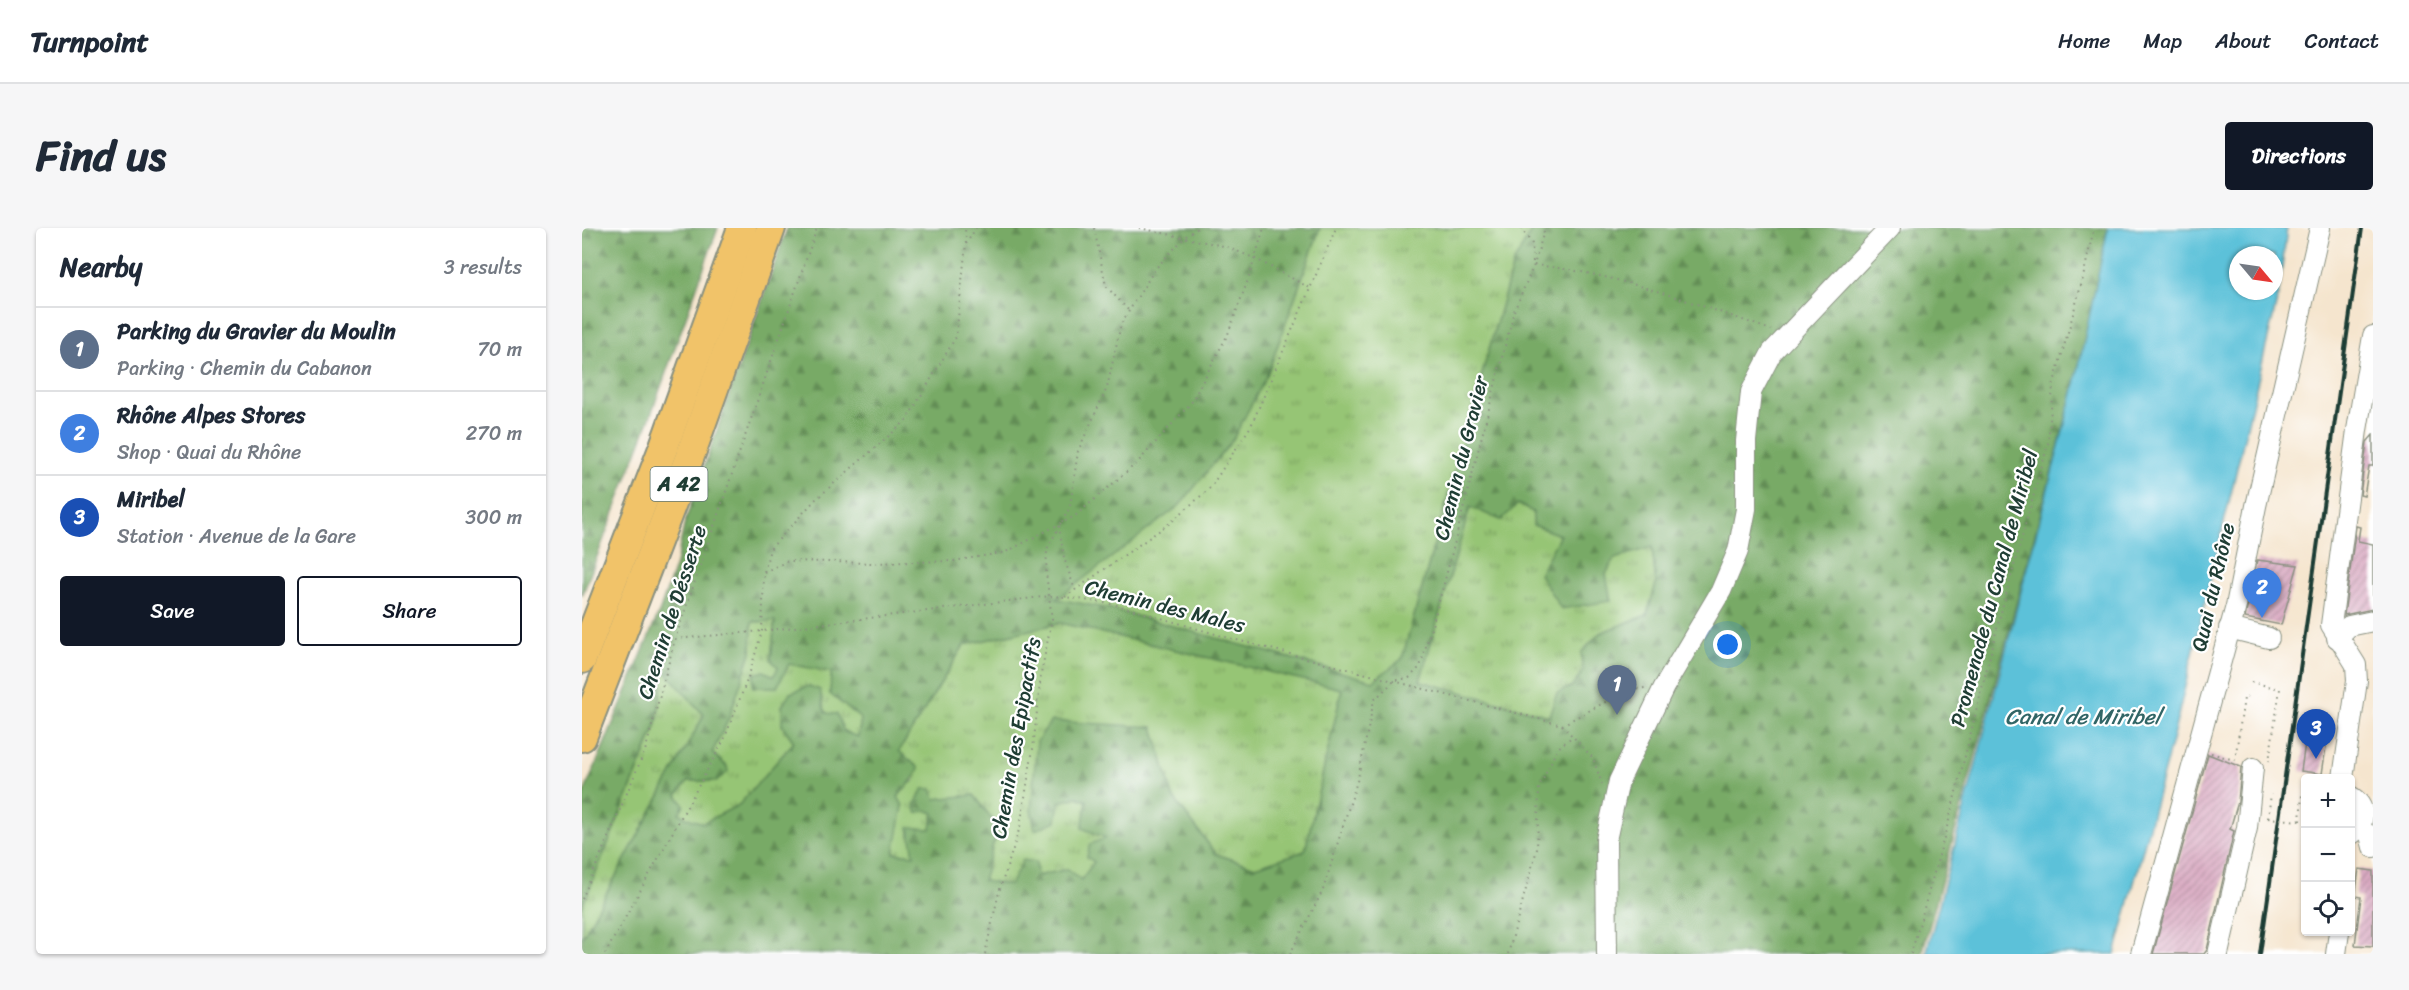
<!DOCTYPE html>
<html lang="en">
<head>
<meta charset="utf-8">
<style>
  :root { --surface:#fff; --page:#f6f6f7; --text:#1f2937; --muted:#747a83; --line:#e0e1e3; --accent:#111827 }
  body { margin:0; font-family:Sriracha,sans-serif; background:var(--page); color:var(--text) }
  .controls { position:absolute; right:18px; bottom:18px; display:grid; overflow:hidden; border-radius:6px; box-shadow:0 2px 4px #0004 }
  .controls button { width:54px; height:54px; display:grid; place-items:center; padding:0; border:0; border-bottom:2px solid var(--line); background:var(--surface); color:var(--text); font:30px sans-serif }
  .compass { position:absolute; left:1647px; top:18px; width:54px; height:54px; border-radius:50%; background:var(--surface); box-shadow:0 2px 4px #0004; rotate:119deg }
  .you { position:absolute; left:1146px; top:417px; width:21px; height:21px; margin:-15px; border:4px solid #fff; border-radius:50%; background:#1a73e8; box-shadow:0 0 0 9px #1a73e833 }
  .badge { display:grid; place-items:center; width:39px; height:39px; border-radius:50%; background:var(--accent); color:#fff; font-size:20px; font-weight:700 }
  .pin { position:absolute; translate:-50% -50px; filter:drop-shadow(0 2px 3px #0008) }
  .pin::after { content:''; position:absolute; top:32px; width:21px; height:18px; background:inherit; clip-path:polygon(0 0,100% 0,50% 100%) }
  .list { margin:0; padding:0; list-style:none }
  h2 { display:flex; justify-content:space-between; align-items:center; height:78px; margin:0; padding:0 24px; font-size:26px }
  h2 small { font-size:20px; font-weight:400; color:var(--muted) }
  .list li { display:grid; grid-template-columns:39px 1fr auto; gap:18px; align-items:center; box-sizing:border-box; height:84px; padding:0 24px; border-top:2px solid var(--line) }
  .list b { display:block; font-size:22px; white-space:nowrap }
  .list p { margin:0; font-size:20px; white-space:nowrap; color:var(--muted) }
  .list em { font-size:20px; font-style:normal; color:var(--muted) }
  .actions { display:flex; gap:12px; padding:18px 24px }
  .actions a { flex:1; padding:14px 0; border:2px solid var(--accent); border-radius:6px; text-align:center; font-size:21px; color:var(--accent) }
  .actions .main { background:var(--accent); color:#fff }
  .icon { flex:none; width:33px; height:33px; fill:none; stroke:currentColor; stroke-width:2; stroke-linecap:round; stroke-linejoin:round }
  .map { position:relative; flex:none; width:1791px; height:726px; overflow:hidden; border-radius:6px }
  header { display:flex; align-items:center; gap:36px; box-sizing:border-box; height:84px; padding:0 30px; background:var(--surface); border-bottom:2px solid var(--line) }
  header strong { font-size:28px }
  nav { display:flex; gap:33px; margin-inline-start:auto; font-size:21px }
  .intro { display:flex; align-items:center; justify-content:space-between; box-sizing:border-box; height:144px; padding:0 36px }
  h1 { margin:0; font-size:42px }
  .button { padding:15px 27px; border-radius:6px; background:var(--accent); color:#fff; font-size:21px; font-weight:700 }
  main { display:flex; gap:36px; padding:0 36px }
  aside { flex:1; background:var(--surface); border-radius:6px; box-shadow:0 2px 4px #0004 }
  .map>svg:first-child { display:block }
  .grass { fill:url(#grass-tufts); stroke:#5a8154; stroke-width:1.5 }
  .forest { fill:url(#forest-firs); stroke:#4c744d; stroke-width:1.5; fill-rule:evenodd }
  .water { fill:#5bc1d9; stroke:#3d7f86; stroke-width:1.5; fill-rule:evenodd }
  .building { fill:url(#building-hatch) }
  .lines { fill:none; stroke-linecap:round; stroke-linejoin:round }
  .minor-casing { stroke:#8a9181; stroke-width:22 }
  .highway-casing { stroke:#8a9181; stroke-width:32 }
  .path { stroke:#8a9181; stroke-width:2; stroke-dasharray:1.5 4.5; stroke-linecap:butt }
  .minor { stroke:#fff; stroke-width:20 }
  .highway { stroke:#f1c369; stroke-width:28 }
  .rail { stroke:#1f3d34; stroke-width:4 }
  .path-bridge { stroke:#8a9181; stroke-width:2; stroke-dasharray:1.5 4.5; stroke-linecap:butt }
  .labels { text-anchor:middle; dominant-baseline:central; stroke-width:4.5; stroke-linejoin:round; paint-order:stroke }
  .shield { fill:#fff; stroke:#627771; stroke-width:1.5 }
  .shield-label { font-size:20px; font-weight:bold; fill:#1f3d34 }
  .street-label { font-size:21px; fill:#1f3d34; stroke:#fff }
  .water-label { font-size:22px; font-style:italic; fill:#316566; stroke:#fff }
</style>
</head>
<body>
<header>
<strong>Turnpoint</strong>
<nav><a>Home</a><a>Map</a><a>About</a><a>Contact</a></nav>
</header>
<div class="intro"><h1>Find us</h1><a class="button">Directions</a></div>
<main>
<aside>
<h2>Nearby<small>3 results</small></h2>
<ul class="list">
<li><span class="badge" style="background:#5c6f8a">1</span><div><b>Parking du Gravier du Moulin</b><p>Parking · Chemin du Cabanon</p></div><em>70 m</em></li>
<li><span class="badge" style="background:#3f7fe0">2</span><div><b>Rhône Alpes Stores</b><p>Shop · Quai du Rhône</p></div><em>270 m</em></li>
<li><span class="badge" style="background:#1a4fb4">3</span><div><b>Miribel</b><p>Station · Avenue de la Gare</p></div><em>300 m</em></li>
</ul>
<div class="actions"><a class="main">Save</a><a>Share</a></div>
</aside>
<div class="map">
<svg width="1791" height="726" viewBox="0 0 1791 726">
  <defs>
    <pattern id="grass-tufts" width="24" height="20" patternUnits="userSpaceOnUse" patternTransform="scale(1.5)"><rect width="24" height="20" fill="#96c574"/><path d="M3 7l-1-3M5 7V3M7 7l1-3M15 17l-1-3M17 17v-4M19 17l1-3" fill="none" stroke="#7aa160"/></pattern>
    <pattern id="forest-firs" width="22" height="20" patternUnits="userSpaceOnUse" patternTransform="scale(1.5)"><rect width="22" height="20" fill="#78aa66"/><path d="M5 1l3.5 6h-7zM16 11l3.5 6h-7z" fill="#628c55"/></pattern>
    <pattern id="building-hatch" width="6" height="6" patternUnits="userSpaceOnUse" patternTransform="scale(1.5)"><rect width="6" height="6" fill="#daaac2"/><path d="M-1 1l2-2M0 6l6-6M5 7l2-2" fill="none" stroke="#b08c9e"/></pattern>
  </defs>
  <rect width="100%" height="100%" fill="#fff"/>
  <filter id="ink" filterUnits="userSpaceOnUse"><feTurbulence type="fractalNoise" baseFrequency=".0167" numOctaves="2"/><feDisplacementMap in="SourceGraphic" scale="12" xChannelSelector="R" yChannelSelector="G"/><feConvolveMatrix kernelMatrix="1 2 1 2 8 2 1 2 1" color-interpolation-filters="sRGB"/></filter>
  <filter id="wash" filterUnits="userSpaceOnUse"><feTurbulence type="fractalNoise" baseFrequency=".008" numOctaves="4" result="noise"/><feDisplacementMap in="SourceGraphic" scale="24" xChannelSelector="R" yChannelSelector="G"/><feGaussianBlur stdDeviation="1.35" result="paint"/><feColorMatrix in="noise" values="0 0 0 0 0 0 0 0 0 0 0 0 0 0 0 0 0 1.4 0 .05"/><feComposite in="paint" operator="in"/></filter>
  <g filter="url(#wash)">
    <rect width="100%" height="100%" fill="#f5e5ce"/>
    <g class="grass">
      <polygon points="738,0 951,0 931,36 820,431 791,453 528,381 474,371 598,277 685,147"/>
      <polygon points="935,276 951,284 952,297 978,307 1024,346 1032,331 1070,318 1074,356 1065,387 1018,405 1000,425 1001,443 991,458 975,465 967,488 838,453 888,278"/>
      <path d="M193 393 189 431 197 439 192 448 195 459 207 436 250 444 248 466 279 491 276 510C252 499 241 488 238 462L227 458 208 465 200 497 212 514 157 577 121 595 108 591 97 585 95 567 106 553H134L145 538 130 525 147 490 169 424 170 394Z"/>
      <polygon points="478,395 760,461 723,623 673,639 634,626 591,569 571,499 477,574 496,569 505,573 525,610 513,634 499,652 486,641 455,648 428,657 401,653 411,616 419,603 392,567 353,571 344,582 352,585 349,601 332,627 311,625 321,578 316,569 322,560 333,552 317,523 382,417"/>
      <polygon points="82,441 122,487 0,710 0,679 75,496"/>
    </g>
    <g class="forest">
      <polygon points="0,0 136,0 63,203 0,368"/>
      <path d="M205 0H738L685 147 650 213 598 277 475 371 528 381 791 453 820 431 931 36 951 0H1526L1492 161 1340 726H0V710L122 487 82 442 75 495 0 679V570L78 382 94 336 103 294ZM936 276 951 284V297L978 307 957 346 979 381 1029 373 1024 346 1032 331 1070 319 1074 356 1065 387 1018 405 999 425 1001 443 991 458 975 465 967 488 838 453 888 279 919 292ZM193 393 189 432 196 439 192 448 182 443 172 446 171 459H195L207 436 249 444 248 466 279 491 276 509 262 504 255 486 243 485 238 462 227 458 208 465 200 478V497L212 514 157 577 121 595 108 591 97 585 102 577 95 567 106 553H134L146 544 145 539 130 525 147 490 169 424 170 394ZM478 395 760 461 723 623 673 639 634 626 591 569 571 499 469 493 455 513 449 582 453 602 474 593 477 574 496 569 505 573 500 600 524 610 508 616 505 629 512 634 499 652 486 641 455 648 454 634 441 632 428 657 401 653 411 616 419 603 392 567 353 571 350 561H341L332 578 335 585 344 582 352 585 349 601 327 599 332 627 312 625 321 578 316 569C324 558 332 553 337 540L317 523 382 417Z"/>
    </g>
    <path class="water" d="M1526 0H1705L1697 64 1591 509 1533 726H1344L1492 161ZM1656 27H1692V63H1656Z"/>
    <g id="blocks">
      <g class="building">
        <polygon points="1791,207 1791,238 1787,238 1782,268 1778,267 1785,214"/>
        <polygon points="1774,298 1778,299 1776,313 1791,316 1791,381 1762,387"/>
        <polygon points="1675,332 1716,337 1699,397 1663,390"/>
        <polygon points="1729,508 1743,510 1741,518 1744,519 1740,546 1719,543 1723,515 1728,516"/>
        <polygon points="1626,526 1659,539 1656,574 1648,601 1652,603 1625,722 1622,726 1571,726"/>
        <polygon points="1777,641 1791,643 1791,718 1773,717 1779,669 1773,668"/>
      </g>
    </g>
  </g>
  <g filter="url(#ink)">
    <use href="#blocks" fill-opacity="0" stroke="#8a9181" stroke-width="1.5"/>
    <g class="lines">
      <g class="minor-casing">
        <g id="minor">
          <polyline points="1647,400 1687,410"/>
          <polyline points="1755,410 1767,398 1791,393"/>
          <polyline points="1761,550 1775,453 1774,437 1749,397 1775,202 1791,108"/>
          <path d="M1768 568C1785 577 1785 597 1768 607"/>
          <polyline points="1788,607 1791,619"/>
          <polyline points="1025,726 1024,612 1037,553 1082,459 1139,363 1156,323 1164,281 1164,213 1169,164 1190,124 1308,0"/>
          <polyline points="1559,726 1654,378 1674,278 1738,0"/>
          <polyline points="1636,726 1665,600 1671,540"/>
          <polyline points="1754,726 1757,704"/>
        </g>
      </g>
      <g class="highway-casing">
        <g id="highway">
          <polyline points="0,431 82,218 160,0"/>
          <polyline points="0,509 108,228 189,0"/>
        </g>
      </g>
      <g class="path">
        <polyline points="512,0 524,58 547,83"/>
        <polyline points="557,0 642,18 672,30 728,60"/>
        <polyline points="939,0 950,16 951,34"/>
        <polyline points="384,16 394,0"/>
        <path d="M952 37C1033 45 1112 75 1189 102"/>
        <polyline points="477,298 482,330 493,362"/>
        <polyline points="182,344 206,333 291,335 372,333 424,324 493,288 556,234 609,175 646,106 667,49 682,0"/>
        <polyline points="483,369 588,295 628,260 669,198 754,0"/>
        <polyline points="93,411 180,403 468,368 483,369 535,377 647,410 980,497 1048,461 1064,460"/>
        <polyline points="815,452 827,450 838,439 863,352 932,83 952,37 963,0"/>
        <polyline points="1669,454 1698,461 1687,533"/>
        <polyline points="980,497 1011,530 1020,556"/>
        <polyline points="1629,525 1655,533"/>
        <polyline points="1653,532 1662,470 1666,468"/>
        <polyline points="1686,590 1689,566"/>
        <polyline points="1718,593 1720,567"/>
        <polyline points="0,671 64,520 93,411 235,0"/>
        <polyline points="23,726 142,512 167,447 180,403 182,344 188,321 233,272 324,193 374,109 384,16 383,0"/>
        <polyline points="403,726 417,664 438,599 451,521 459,446 470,391 464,345 465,321 488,279 496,223 525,160 539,96 573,41 604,8 616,0"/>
        <polyline points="708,726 741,662 776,550 792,472 812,453"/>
        <polyline points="926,726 955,621 957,560 975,521 991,508"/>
        <polyline points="1329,726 1367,592 1418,388 1466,216 1471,158 1500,54 1512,0"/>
      </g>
      <use href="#minor" class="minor"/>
      <use href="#highway" class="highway"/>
      <polyline class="rail" points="1678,726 1780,0"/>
      <polyline class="path-bridge" points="1686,590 1718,593"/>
    </g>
  </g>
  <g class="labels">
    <rect class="shield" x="68.5" y="239" width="57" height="34" rx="4.5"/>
    <g class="shield-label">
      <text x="97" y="256">A 42</text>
    </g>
    <g class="street-label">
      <text transform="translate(879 230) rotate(-76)">Chemin du Gravier</text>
      <text transform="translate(1631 359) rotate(-77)">Quai du Rhône</text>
      <text transform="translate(1412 360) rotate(-75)">Promenade du Canal de Miribel</text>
      <text transform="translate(583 378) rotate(14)">Chemin des Males</text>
      <text transform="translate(90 384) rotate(-72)">Chemin de Désserte</text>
      <text transform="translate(434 510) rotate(-80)">Chemin des Epipactifs</text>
    </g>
    <g class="water-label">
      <text x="1501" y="488">Canal de Miribel</text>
    </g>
  </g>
</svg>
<div class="controls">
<button>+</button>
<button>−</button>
<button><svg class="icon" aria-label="locate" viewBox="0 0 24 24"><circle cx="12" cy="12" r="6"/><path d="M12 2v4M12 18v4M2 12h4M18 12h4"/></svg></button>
</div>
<svg class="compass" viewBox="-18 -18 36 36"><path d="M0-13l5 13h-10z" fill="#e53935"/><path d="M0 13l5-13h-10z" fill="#747a83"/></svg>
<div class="you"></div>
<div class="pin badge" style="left:1035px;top:487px;background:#5c6f8a">1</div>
<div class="pin badge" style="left:1680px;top:390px;background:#3f7fe0">2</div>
<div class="pin badge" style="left:1734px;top:531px;background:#1a4fb4">3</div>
</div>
</main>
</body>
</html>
